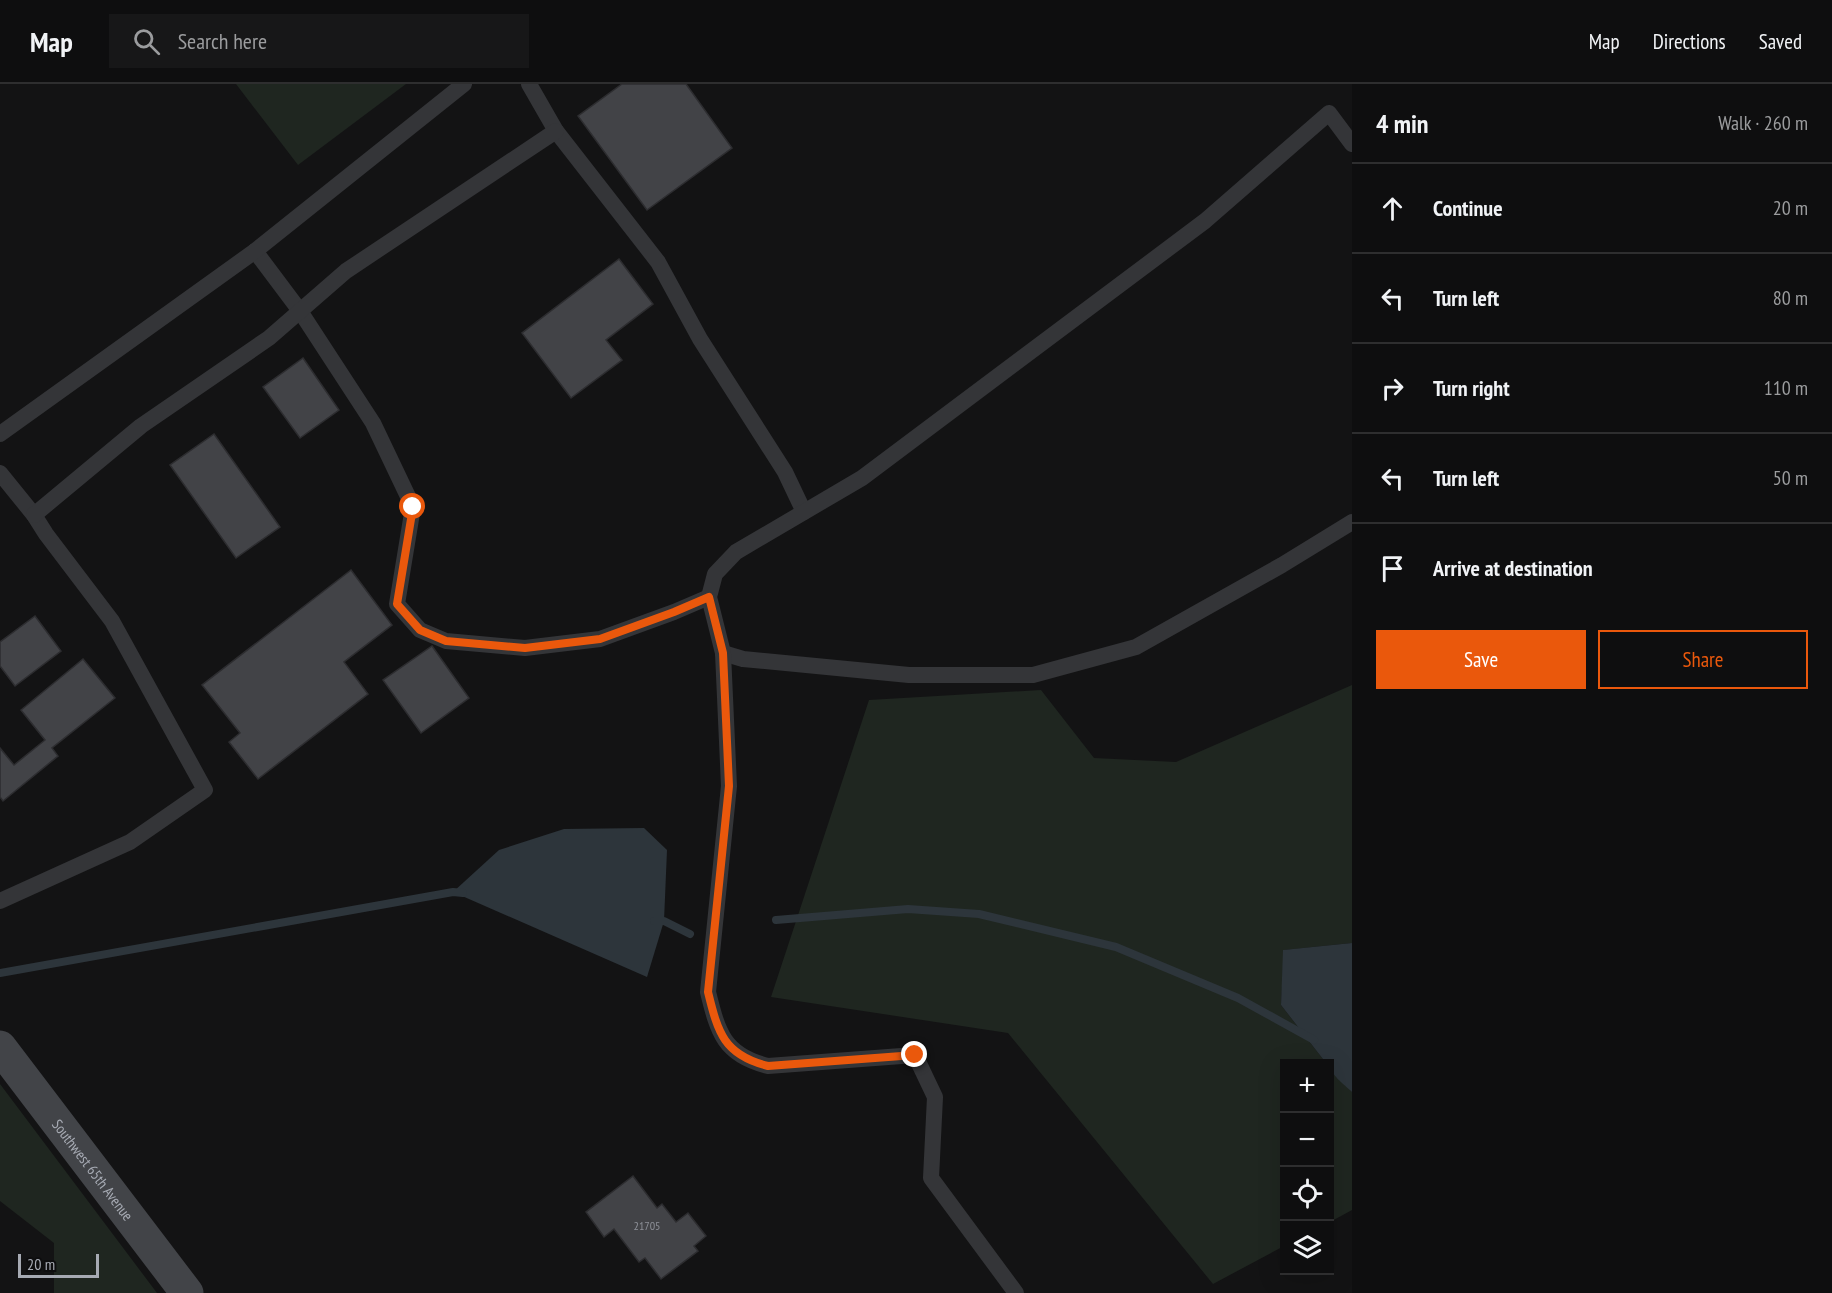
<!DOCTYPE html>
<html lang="en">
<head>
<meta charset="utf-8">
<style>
  :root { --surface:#0e0e0f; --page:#171718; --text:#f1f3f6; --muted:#9b9c9e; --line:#2e2e2f; --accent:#ea580c }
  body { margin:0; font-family:"PT Sans Narrow",sans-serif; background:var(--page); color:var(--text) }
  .controls { position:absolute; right:18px; bottom:18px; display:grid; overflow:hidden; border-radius:0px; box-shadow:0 6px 24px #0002 }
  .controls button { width:54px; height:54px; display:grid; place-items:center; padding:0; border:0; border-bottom:2px solid var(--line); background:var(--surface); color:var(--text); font:30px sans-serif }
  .scale { position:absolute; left:18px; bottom:15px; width:81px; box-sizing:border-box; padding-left:6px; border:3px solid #a6aab3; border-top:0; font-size:16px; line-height:21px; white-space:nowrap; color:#a6aab3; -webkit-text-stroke:4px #0e0e0f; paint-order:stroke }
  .stop { position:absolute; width:18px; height:18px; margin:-14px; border:4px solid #ea580c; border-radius:50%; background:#fff }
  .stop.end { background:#ea580c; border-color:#fff; box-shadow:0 2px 6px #0008 }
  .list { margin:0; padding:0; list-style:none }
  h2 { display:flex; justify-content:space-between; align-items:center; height:78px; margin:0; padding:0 24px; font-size:26px }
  h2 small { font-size:20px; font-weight:400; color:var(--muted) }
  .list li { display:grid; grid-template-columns:39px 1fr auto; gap:18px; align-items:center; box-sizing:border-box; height:90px; padding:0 24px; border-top:2px solid var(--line) }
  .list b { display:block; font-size:22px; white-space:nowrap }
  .list em { font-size:20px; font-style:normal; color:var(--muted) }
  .actions { display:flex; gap:12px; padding:18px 24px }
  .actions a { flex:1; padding:14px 0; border:2px solid var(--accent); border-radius:0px; text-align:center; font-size:21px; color:var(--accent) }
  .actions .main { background:var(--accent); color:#fff }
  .icon { flex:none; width:33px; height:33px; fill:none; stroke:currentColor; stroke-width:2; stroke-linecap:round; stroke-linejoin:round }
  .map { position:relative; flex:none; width:1352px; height:1209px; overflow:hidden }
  header { display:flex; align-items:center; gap:36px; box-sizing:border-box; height:84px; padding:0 30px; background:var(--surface); border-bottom:2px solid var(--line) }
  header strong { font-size:28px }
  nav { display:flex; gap:33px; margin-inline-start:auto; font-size:21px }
  .search { width:420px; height:54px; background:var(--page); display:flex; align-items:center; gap:15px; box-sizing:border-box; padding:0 21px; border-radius:0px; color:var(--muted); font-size:22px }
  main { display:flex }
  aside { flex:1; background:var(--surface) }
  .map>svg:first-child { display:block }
  .green { fill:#1f2620 }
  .water { fill:#2d353b }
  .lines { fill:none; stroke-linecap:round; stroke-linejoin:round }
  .stream { stroke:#2d353b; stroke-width:8 }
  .building { fill:#424347; stroke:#2d2d30; stroke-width:1.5 }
  .lane { stroke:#343538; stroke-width:16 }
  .secondary { stroke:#424448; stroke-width:33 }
  .route { stroke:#ea580c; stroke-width:8 }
  .labels { text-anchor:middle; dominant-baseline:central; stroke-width:6; stroke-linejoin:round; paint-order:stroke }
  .number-label { font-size:12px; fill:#8d9098 }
  .street-label { font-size:15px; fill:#a6aab3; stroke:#0e0e0f }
</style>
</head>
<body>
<header>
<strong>Map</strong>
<div class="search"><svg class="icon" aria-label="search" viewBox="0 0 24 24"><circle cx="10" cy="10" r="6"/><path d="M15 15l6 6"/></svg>Search here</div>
<nav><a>Map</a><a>Directions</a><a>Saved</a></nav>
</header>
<main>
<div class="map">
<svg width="1352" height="1209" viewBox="0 0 1352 1209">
  <rect width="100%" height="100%" fill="#131314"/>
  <g class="green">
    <polygon points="236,0 406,0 298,81"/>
    <polygon points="1352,601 1352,859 1284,866 1281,921 1326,979 1284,980 1284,1162 1213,1200 1008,949 771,913 869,616 1041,606 1094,674 1176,678"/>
    <polygon points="1330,984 1352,1008 1352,1126 1330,1138"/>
    <polygon points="0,1000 157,1209 54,1209 54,1159 0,1117"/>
  </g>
  <g class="water">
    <polygon points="644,744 667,766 664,837 647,893 453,808 499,766 564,745"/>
    <path d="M1352 859V1008C1344 1000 1330 991 1330 980L1326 979 1281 921 1283 866Z"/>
  </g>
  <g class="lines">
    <g class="stream">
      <polyline points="776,836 908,825 979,830 1116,863 1238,914 1314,956"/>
      <polyline points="654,837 664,837 690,850"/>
      <polyline points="0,889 453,808 463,809"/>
    </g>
  </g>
  <g class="building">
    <polygon points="622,0 686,0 732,64 647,126 578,32"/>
    <polygon points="619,175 653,220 606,256 622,276 571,314 522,249"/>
    <polygon points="303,274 339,326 300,354 263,303"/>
    <polygon points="214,350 280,443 236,474 170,381"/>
    <polygon points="351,486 392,541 344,578 368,610 258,695 229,658 240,649 202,601"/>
    <polygon points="35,532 61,567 15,602 0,582 0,558"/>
    <polygon points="432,562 469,614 421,649 383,596"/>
    <polygon points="83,575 115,614 52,664 58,672 3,717 0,713 0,664 14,681 45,656 21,626"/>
    <polygon points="633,1092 657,1124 662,1120 676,1138 688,1129 706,1152 694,1162 698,1167 661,1195 645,1174 639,1178 614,1145 604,1153 586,1128"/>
  </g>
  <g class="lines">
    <g class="lane">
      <polyline points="529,0 556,47 658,178 700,255 785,388 804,428"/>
      <polyline points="255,167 300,227 373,339 413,423 397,520 420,546 446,557 525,564 600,555 674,528 709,513"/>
      <polyline points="0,350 255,167 464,0"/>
      <polyline points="0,389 34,431 46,450 112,537 205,706 130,758 0,817"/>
      <polyline points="34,431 141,342 269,254 346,187 556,47"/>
      <polyline points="723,569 743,575 909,591 1033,591 1136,563 1282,481 1352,438"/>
      <path d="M1016 1209 931 1094 935 1013 915 971 768 982C724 971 718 949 708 908L729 702 723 569 709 513 715 490 736 468 862 394 1205 137 1329 29 1352 60"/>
    </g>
    <path class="secondary" id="s1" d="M0 963 187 1209"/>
  </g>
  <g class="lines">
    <path class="route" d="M413 423 397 520 420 546 446 557 525 564 600 555 674 528 709 513 723 569 729 702 708 908C718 949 724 971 768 982L915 971"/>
  </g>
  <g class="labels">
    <g class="number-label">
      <text x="647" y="1141">21705</text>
    </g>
    <g class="street-label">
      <text stroke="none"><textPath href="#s1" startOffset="154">Southwest 65th Avenue</textPath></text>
    </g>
  </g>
</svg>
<div class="controls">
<button>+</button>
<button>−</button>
<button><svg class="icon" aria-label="locate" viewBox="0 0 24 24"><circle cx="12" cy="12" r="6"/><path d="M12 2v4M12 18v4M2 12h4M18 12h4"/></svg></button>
<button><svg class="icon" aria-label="layers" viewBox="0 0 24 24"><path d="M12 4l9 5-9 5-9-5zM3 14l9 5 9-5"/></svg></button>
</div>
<div class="scale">20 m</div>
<div class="stop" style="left:413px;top:423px"></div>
<div class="stop end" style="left:915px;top:971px"></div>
</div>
<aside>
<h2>4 min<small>Walk · 260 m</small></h2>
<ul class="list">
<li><svg class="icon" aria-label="ahead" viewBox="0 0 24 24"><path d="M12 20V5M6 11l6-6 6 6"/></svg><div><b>Continue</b></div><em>20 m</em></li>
<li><svg class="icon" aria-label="left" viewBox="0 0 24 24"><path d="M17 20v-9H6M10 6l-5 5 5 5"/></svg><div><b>Turn left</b></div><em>80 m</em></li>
<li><svg class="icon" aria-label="right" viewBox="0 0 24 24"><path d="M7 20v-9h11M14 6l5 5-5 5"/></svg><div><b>Turn right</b></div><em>110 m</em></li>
<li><svg class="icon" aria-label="left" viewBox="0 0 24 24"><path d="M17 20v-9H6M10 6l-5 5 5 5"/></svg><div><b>Turn left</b></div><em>50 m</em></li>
<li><svg class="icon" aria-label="arrive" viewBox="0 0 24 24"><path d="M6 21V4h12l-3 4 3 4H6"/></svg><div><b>Arrive at destination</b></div></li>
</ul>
<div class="actions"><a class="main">Save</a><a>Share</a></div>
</aside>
</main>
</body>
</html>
